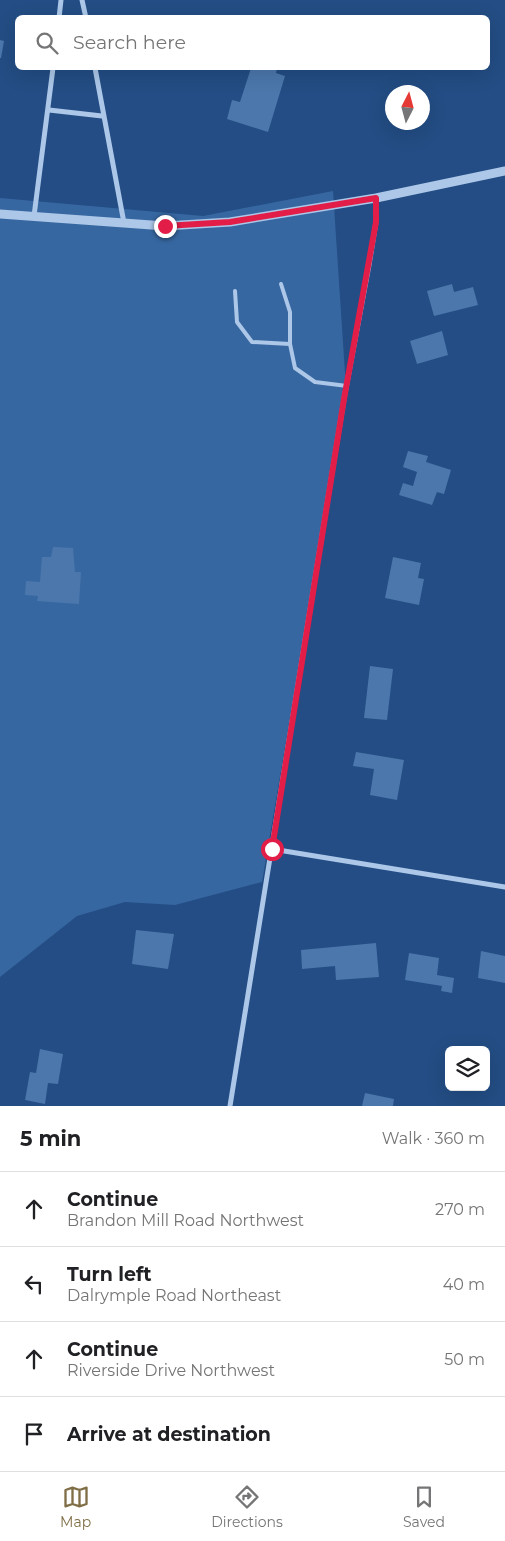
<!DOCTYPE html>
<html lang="en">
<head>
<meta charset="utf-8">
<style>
  :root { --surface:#fff; --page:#f6f6f6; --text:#202124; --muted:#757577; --line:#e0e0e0; --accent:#7f6e46 }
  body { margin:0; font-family:Montserrat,sans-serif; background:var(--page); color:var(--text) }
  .controls { position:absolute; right:15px; bottom:15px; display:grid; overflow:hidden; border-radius:8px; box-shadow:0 5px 20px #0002 }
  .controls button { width:45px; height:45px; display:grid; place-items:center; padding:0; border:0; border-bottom:1px solid var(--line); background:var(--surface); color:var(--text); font:25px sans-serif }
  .compass { position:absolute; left:385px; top:85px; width:45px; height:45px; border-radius:50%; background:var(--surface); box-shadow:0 5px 20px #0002; rotate:6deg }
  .stop { position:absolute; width:15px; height:15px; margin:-11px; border:4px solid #e11d48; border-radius:50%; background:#fff }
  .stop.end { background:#e11d48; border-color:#fff; box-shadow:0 1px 5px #0008 }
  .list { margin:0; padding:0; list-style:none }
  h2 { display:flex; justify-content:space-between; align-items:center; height:65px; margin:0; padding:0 20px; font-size:21px }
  h2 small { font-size:16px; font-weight:400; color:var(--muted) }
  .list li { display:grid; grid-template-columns:32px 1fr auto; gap:15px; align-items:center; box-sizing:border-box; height:75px; padding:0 20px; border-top:1px solid var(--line) }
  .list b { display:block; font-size:19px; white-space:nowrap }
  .list p { margin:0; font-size:16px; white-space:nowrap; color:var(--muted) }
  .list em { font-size:16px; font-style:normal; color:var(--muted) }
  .icon { flex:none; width:28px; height:28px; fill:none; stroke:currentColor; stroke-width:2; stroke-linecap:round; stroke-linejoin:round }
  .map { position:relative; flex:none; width:505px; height:1106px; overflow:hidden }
  .search { position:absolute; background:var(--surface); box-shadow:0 5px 20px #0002; left:15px; right:15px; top:15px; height:55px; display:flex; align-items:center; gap:12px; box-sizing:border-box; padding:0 18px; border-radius:8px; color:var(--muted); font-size:19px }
  .sheet { height:365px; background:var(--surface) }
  nav { display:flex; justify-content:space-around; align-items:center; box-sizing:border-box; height:70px; border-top:1px solid var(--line); background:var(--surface); font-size:14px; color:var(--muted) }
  nav a { display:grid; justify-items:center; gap:2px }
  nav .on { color:var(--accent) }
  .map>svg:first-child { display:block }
  .green { fill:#3767a1 }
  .building { fill:#4b77ac }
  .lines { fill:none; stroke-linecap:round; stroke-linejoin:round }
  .service { stroke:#acc7e8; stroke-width:4 }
  .minor { stroke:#acc7e8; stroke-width:5 }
  .tertiary { stroke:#acc7e8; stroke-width:9 }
  .route { stroke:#e11d48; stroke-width:6 }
</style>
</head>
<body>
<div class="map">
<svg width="505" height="1106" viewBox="0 0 505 1106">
  <rect width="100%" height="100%" fill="#234d84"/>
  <polygon class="green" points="333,191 346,388 262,882 175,905 125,902 77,916 0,977 0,198 203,216"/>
  <g class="building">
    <polygon points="0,40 4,41 1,58 0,58"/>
    <polygon points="251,68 277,68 276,73 285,76 268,132 227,119 232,100 240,102"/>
    <polygon points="452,284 454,292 473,287 478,305 434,316 427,291"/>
    <polygon points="442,331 448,355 417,364 410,341"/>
    <polygon points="408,451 428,456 426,462 451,470 444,494 437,492 432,505 399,495 403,483 413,486 417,472 403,467"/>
    <polygon points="53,547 73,548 75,572 81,572 79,604 37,601 38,596 25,595 26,581 40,582 42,557 51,557"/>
    <polygon points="393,557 421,563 418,578 424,579 419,605 385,598"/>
    <polygon points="370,666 393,669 387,720 364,718"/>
    <polygon points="356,752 404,760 397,800 370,795 374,769 353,766"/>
    <polygon points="136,930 174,934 168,969 132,964"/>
    <polygon points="376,943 379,977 336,980 335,966 302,969 301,950"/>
    <polygon points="481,951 505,956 505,983 478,978"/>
    <polygon points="409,953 439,958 437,975 454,978 452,993 441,991 442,986 405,980"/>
    <polygon points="40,1049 63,1054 58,1084 48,1083 45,1104 25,1100 30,1072 36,1073"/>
    <polygon points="365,1093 394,1099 393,1106 362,1106"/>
  </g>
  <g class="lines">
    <g class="service">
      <polyline points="281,284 290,312 290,344 295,368 315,382 347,386"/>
      <polyline points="235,291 237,322 252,342 290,344"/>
    </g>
    <g class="minor">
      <polyline points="82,0 86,18"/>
      <polyline points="59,18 61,0"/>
      <polyline points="95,68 124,223"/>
      <polyline points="49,110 102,116"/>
      <polyline points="34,216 53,68"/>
      <polyline points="272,849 505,887"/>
      <polyline points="230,1106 344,399 369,265 376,222 376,198"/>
    </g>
    <polyline class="tertiary" points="0,214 165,226 230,222 376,198 505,171"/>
  </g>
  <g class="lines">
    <polyline class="route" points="165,226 230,222 376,198 376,222 344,399 272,849"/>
  </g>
</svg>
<div class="controls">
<button><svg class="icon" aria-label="layers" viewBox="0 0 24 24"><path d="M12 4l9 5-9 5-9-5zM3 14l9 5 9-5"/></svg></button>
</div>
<svg class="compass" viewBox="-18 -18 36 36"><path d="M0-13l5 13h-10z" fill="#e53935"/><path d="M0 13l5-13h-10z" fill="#757577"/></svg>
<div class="stop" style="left:272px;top:849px"></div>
<div class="stop end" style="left:165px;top:226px"></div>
<div class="search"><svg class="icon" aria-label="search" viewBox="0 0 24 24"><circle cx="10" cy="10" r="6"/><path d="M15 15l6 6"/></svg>Search here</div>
</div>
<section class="sheet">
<h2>5 min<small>Walk · 360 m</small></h2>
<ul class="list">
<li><svg class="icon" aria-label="ahead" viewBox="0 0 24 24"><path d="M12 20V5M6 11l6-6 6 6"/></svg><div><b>Continue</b><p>Brandon Mill Road Northwest</p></div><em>270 m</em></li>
<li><svg class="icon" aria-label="left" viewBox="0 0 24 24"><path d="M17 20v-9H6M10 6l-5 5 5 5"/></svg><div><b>Turn left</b><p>Dalrymple Road Northeast</p></div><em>40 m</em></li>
<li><svg class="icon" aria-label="ahead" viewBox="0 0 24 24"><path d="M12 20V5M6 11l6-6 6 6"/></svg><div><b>Continue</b><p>Riverside Drive Northwest</p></div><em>50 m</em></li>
<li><svg class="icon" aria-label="arrive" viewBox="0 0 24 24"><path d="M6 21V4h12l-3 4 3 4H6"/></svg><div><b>Arrive at destination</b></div></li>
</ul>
</section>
<nav>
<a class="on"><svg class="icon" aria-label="map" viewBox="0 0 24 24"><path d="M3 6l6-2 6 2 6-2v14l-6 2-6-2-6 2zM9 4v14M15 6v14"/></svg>Map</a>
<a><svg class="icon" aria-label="directions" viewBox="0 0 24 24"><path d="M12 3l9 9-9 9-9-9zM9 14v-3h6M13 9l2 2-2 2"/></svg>Directions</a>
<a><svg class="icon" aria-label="saved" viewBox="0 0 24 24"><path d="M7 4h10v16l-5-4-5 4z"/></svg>Saved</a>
</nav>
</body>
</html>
